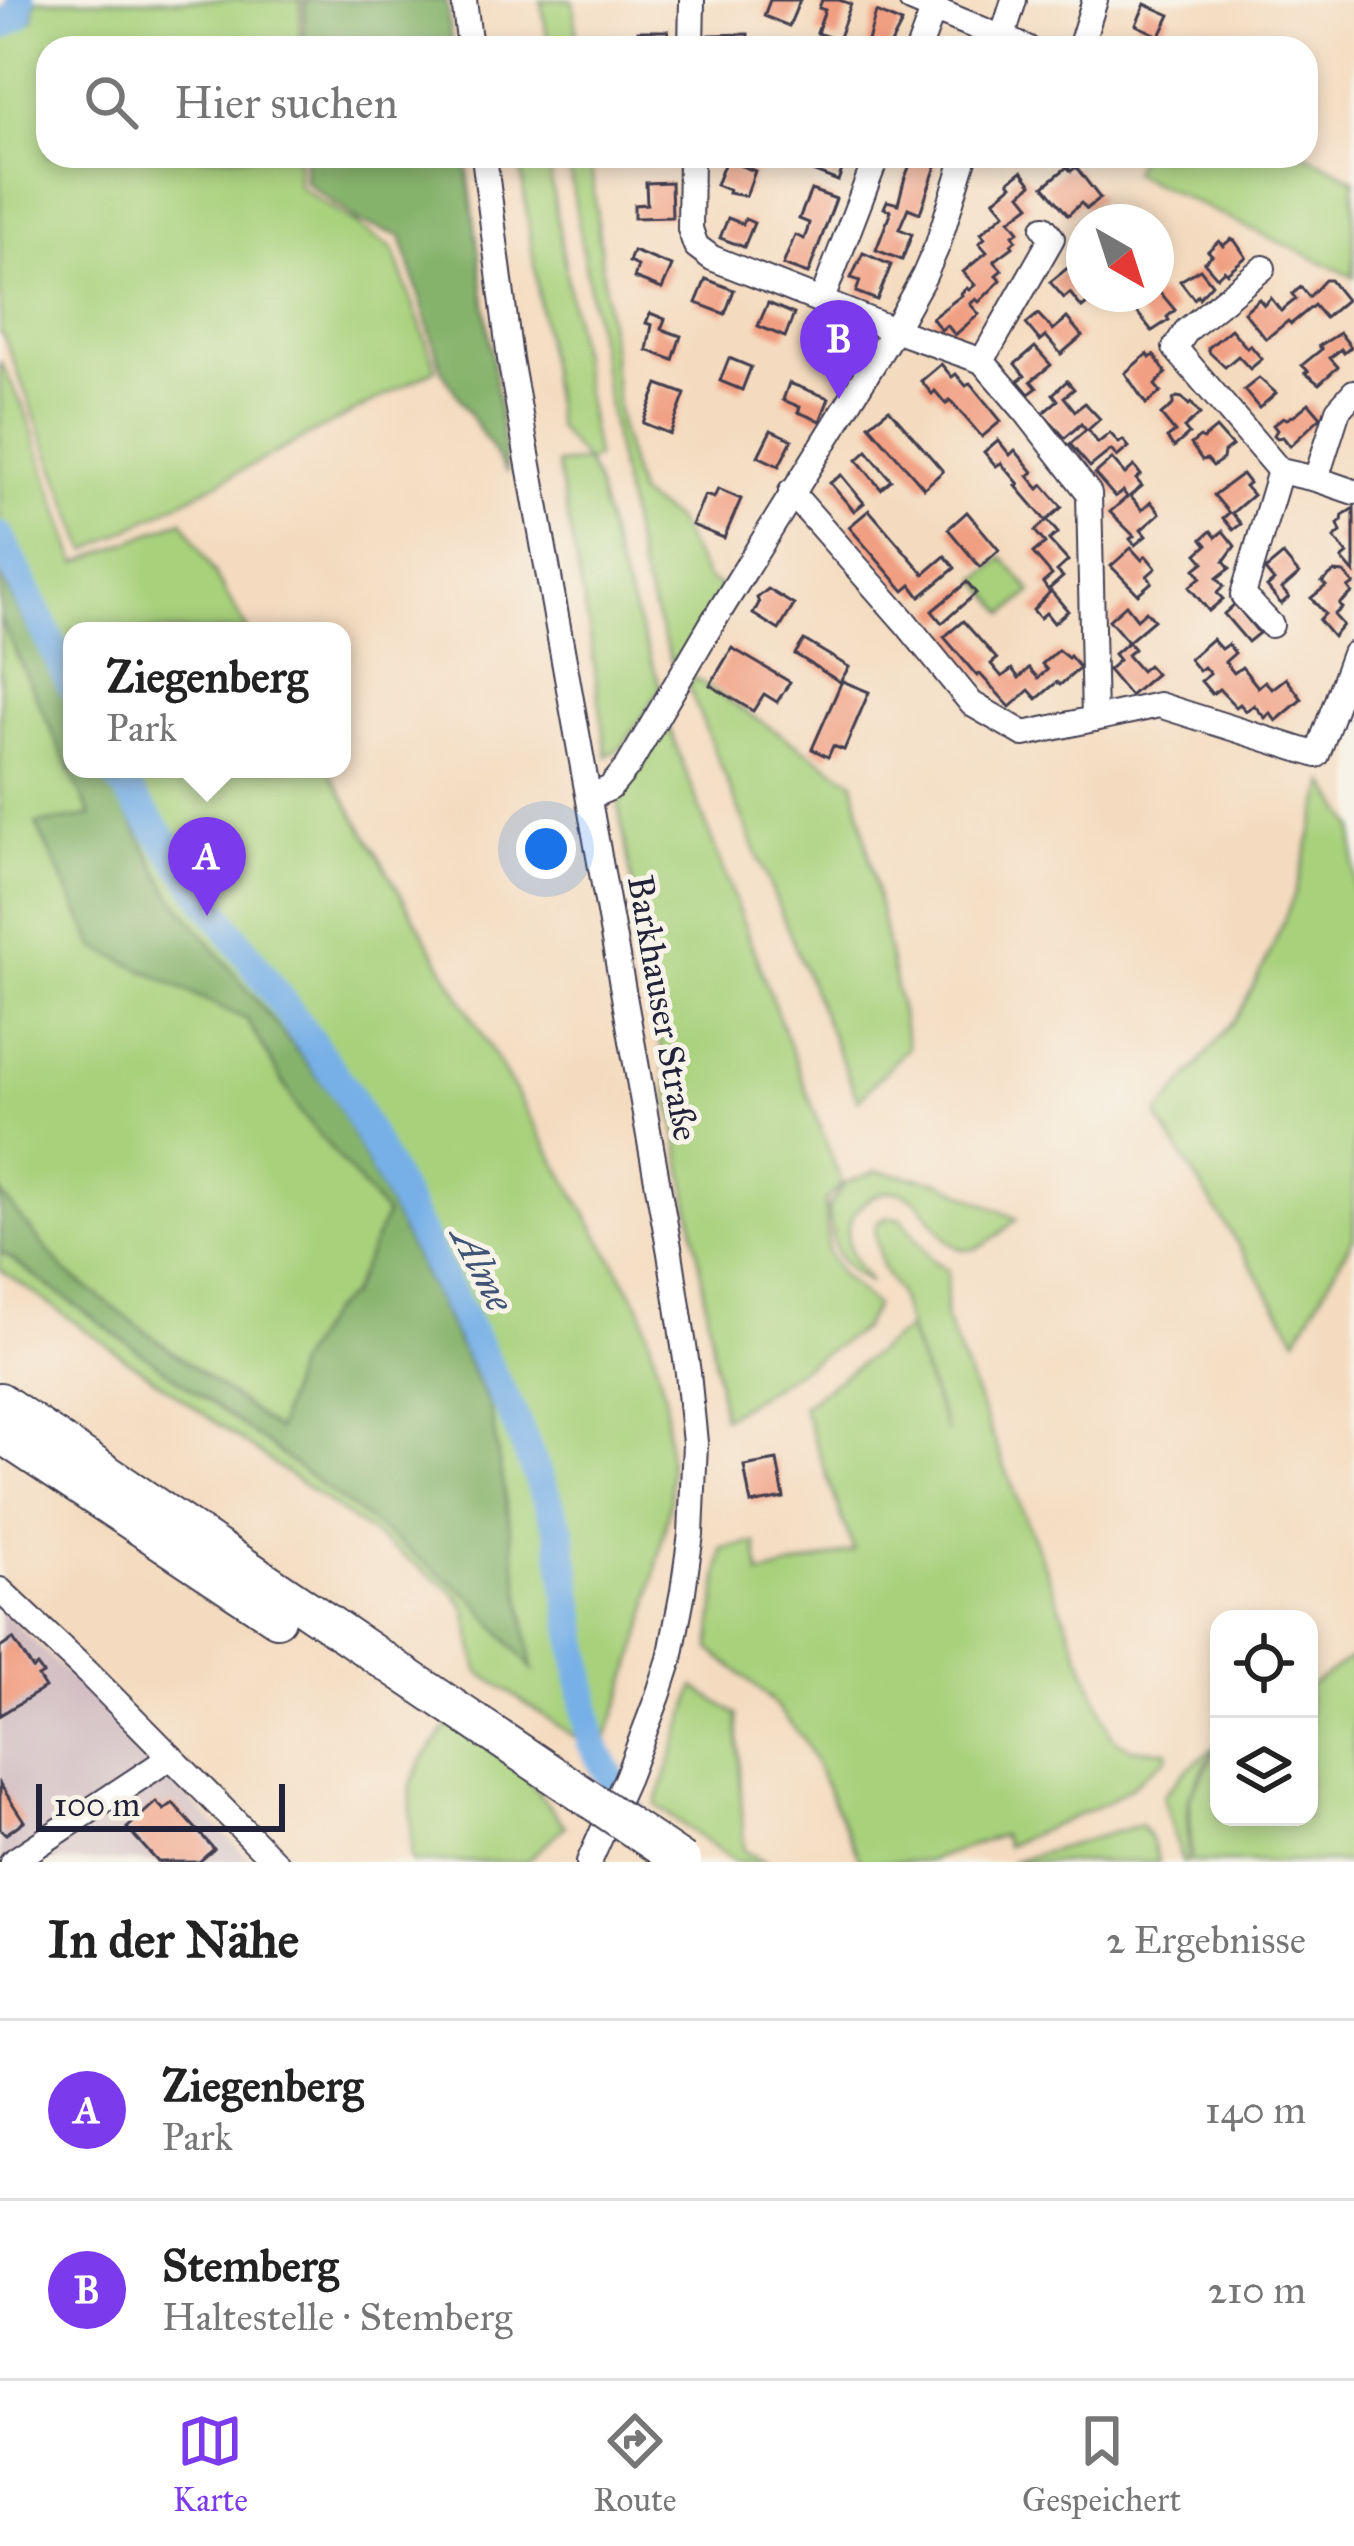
<!DOCTYPE html>
<html lang="de">
<head>
<meta charset="utf-8">
<style>
  :root { --surface:#fff; --page:#f2f2f2; --text:#222; --muted:#767676; --line:#e0e0e0; --accent:#7c3aed }
  body { margin:0; font-family:"IM FELL Great Primer",serif; background:var(--page); color:var(--text) }
  .controls { position:absolute; right:36px; bottom:36px; display:grid; overflow:hidden; border-radius:24px; box-shadow:0 6px 18px #0003 }
  .controls button { width:108px; height:108px; display:grid; place-items:center; padding:0; border:0; border-bottom:3px solid var(--line); background:var(--surface); color:var(--text); font:60px sans-serif }
  .compass { position:absolute; left:1066px; top:204px; width:108px; height:108px; border-radius:50%; background:var(--surface); box-shadow:0 6px 18px #0003; rotate:141deg }
  .scale { position:absolute; left:36px; bottom:30px; width:249px; box-sizing:border-box; padding-left:12px; border:6px solid #22223b; border-top:0; font-size:33px; line-height:42px; white-space:nowrap; color:#22223b; -webkit-text-stroke:9px #f7f3e8; paint-order:stroke }
  .you { position:absolute; left:546px; top:849px; width:42px; height:42px; margin:-30px; border:9px solid #fff; border-radius:50%; background:#1a73e8; box-shadow:0 0 0 18px #1a73e833 }
  .badge { display:grid; place-items:center; width:78px; height:78px; border-radius:50%; background:var(--accent); color:#fff; font-size:39px; font-weight:700 }
  .pin { position:absolute; translate:-50% -99px; filter:drop-shadow(0 3px 6px #0008) }
  .pin::after { content:''; position:absolute; top:63px; width:42px; height:36px; background:inherit; clip-path:polygon(0 0,100% 0,50% 100%) }
  .popup { position:absolute; left:63px; top:622px; width:288px; height:156px; box-sizing:border-box; display:grid; place-content:center; border-radius:24px; background:var(--surface); filter:drop-shadow(0 3px 9px #0005); font-size:39px; white-space:nowrap; color:var(--muted) }
  .popup b { font-size:45px; color:var(--text) }
  .popup::after { content:''; position:absolute; left:50%; top:100%; margin-left:-24px; border:24px solid transparent; border-top-color:var(--surface) }
  .list { margin:0; padding:0; list-style:none }
  h2 { display:flex; justify-content:space-between; align-items:center; height:156px; margin:0; padding:0 48px; font-size:51px }
  h2 small { font-size:39px; font-weight:400; color:var(--muted) }
  .list li { display:grid; grid-template-columns:78px 1fr auto; gap:36px; align-items:center; box-sizing:border-box; height:180px; padding:0 48px; border-top:3px solid var(--line) }
  .list b { display:block; font-size:45px; white-space:nowrap }
  .list p { margin:0; font-size:39px; white-space:nowrap; color:var(--muted) }
  .list em { font-size:39px; font-style:normal; color:var(--muted) }
  .icon { flex:none; width:66px; height:66px; fill:none; stroke:currentColor; stroke-width:2; stroke-linecap:round; stroke-linejoin:round }
  .map { position:relative; flex:none; width:1354px; height:1862px; overflow:hidden }
  .search { position:absolute; background:var(--surface); box-shadow:0 6px 18px #0003; left:36px; right:36px; top:36px; height:132px; display:flex; align-items:center; gap:30px; box-sizing:border-box; padding:0 42px; border-radius:36px; color:var(--muted); font-size:45px }
  .sheet { height:516px; background:var(--surface) }
  nav { display:flex; justify-content:space-around; align-items:center; box-sizing:border-box; height:168px; border-top:3px solid var(--line); background:var(--surface); font-size:33px; color:var(--muted) }
  nav a { display:grid; justify-items:center; gap:6px }
  nav .on { color:var(--accent) }
  .map>svg:first-child { display:block }
  .industrial { fill:#d2bec3 }
  .green { fill:#a8d17c; stroke:#657a5c; stroke-width:3 }
  .forest { fill:#86b36c; stroke:#546a54; stroke-width:3 }
  .lines { fill:none; stroke-linecap:round; stroke-linejoin:round }
  .river { stroke:#77b0e7; stroke-width:30 }
  .building { fill:#f19f82 }
  .minor-casing { stroke:#423e4f; stroke-width:28 }
  .highway-casing { stroke:#423e4f; stroke-width:40 }
  .minor { stroke:#fff; stroke-width:24 }
  .highway { stroke:#fff; stroke-width:36 }
  .highway-bridge-casing { stroke:#423e4f; stroke-width:40; stroke-linecap:butt }
  .highway-bridge { stroke:#fff; stroke-width:36 }
  .labels { text-anchor:middle; dominant-baseline:central; stroke-width:10; stroke-linejoin:round; paint-order:stroke }
  .street-label { font-size:36px; fill:#22223b; stroke:#f7f3e8 }
  .water-label { font-size:39px; font-style:italic; fill:#405477; stroke:#f7f3e8 }
</style>
</head>
<body>
<div class="map">
<svg width="1354" height="1862" viewBox="0 0 1354 1862">
  <rect width="100%" height="100%" fill="#f7f3e8"/>
  <filter id="ink" filterUnits="userSpaceOnUse"><feTurbulence type="fractalNoise" baseFrequency=".00833" numOctaves="2"/><feDisplacementMap in="SourceGraphic" scale="24" xChannelSelector="R" yChannelSelector="G"/><feConvolveMatrix kernelMatrix="1 2 1 2 8 2 1 2 1" color-interpolation-filters="sRGB"/></filter>
  <filter id="wash" filterUnits="userSpaceOnUse"><feTurbulence type="fractalNoise" baseFrequency=".004" numOctaves="4" result="noise"/><feDisplacementMap in="SourceGraphic" scale="48" xChannelSelector="R" yChannelSelector="G"/><feGaussianBlur stdDeviation="2.7" result="paint"/><feColorMatrix in="noise" values="0 0 0 0 0 0 0 0 0 0 0 0 0 0 0 0 0 1.4 0 .05"/><feComposite in="paint" operator="in"/></filter>
  <g filter="url(#wash)">
    <rect width="100%" height="100%" fill="#f4dbbf"/>
    <polygon class="industrial" points="0,1609 152,1755 180,1790 253,1862 0,1862"/>
    <g class="green">
      <polygon points="35,0 301,0 300,48 48,48 48,156 298,156 298,186 393,249 436,369 87,551 4,337 0,333 0,39 33,20"/>
      <polygon points="541,0 573,0 578,48 549,48"/>
      <polygon points="1306,154 1354,179 1354,277 1132,173 1139,156"/>
      <polygon points="519,156 547,156 596,457 587,463 596,481 615,558 661,688 622,747 607,756 589,628 557,464 586,462 557,428"/>
      <polygon points="567,156 590,156 620,428 638,495 675,520 707,579 722,587 683,657 672,663 640,569 617,455"/>
      <polygon points="0,361 25,410 77,563 183,520 248,631 72,631 72,769 328,769 642,1310 665,1395 671,1498 645,1622 625,1688 600,1754 478,1671 466,1608 451,1590 0,1269"/>
      <polygon points="1003,558 1032,592 1006,614 978,580"/>
      <polygon points="694,678 854,782 908,1047 858,1100 688,686"/>
      <polygon points="669,727 842,1184 825,1201 828,1253 841,1275 875,1306 862,1329 723,1418 699,1260 618,802"/>
      <polygon points="1326,783 1354,828 1354,1236 1297,1338 1157,1116 1239,1014 1269,956 1295,893"/>
      <path d="M877 1171 940 1182 1017 1219C1003 1230 982 1254 962 1249 938 1242 931 1208 909 1196 884 1181 849 1206 848 1233 847 1253 859 1267 870 1283 833 1263 834 1248 828 1208L845 1183Z"/>
      <polygon points="889,1217 902,1219 930,1258 948,1271 945,1317 1113,1738 1132,1749 1167,1750 1167,1757 1128,1789 1106,1803 1006,1846 1002,1835 925,1862 861,1862 803,1738 765,1694 710,1649 722,1548 756,1543 760,1575 854,1551 802,1406 907,1329 947,1432 908,1327 899,1294 883,1269 875,1234 877,1222"/>
      <polygon points="1354,1656 1354,1862 1191,1862 1190,1797 1219,1746 1219,1817 1309,1817 1309,1686"/>
      <polygon points="695,1687 737,1715 744,1851 768,1862 735,1862 656,1805"/>
      <polygon points="466,1703 565,1826 525,1862 413,1862 411,1859 411,1784 422,1760"/>
      <polygon points="1215,1747 1188,1798 1187,1862 1182,1862 1163,1796 1186,1770"/>
      <polygon points="1140,1825 1152,1841 1159,1862 1010,1862"/>
    </g>
    <g class="forest">
      <polygon points="305,0 446,0 452,48 304,48"/>
      <polygon points="305,156 466,156 507,473 442,371 401,236 359,222 305,182"/>
      <polygon points="0,575 72,710 72,769 104,769 170,893 334,1097 490,1406 533,1670 471,1597 236,1421 0,1251 0,1193 65,1271 277,1430 295,1366 330,1311 350,1295 386,1215 300,1112 247,1020 95,947 36,824 91,816 0,619"/>
    </g>
    <g class="lines">
      <g class="river">
        <polyline points="0,26 18,15 20,0"/>
        <polyline points="0,537 72,686"/>
        <polyline points="112,769 347,1092 512,1413 560,1531 591,1741 630,1813"/>
      </g>
    </g>
    <g id="blocks">
      <g class="building">
        <polygon points="770,0 800,0 789,26 764,16"/>
        <polygon points="822,0 839,0 851,4 838,40 817,33 825,10 819,8"/>
        <polygon points="1145,4 1170,15 1160,36 1136,25"/>
        <polygon points="876,12 902,23 889,48 866,48"/>
        <rect x="638" y="31" width="30" height="17"/>
        <polygon points="748,34 748,48 711,48 710,35"/>
        <polygon points="819,156 847,156 838,181 812,171"/>
        <polygon points="914,156 934,156 931,161 937,163 920,213 908,208 899,229 912,234 902,260 876,250 891,211 884,208 887,201 898,204 905,177"/>
        <polygon points="726,160 755,171 746,196 728,193 729,190 716,185"/>
        <polygon points="1067,167 1071,171 1076,167 1100,198 1087,209 1081,203 1068,215 1044,186"/>
        <polygon points="1022,171 1032,184 1021,194 1030,205 1010,220 1019,231 1013,235 1016,240 1011,244 1013,247 994,261 1002,270 996,275 1001,280 979,302 976,299 970,304 979,314 955,335 947,325 941,330 932,318 962,295 961,293 967,288 969,290 975,285 963,272 987,252 979,243 985,238 981,233 1005,213 994,200 1012,185 1009,181"/>
        <polygon points="671,182 672,217 634,218 634,205 647,204 646,183"/>
        <polygon points="811,190 836,199 808,274 783,265 795,235 804,239 807,231 809,223 799,219"/>
        <polygon points="728,218 743,224 745,219 754,223 744,247 720,238"/>
        <polygon points="1231,239 1235,241 1246,257 1227,273 1224,270 1217,277 1204,262 1212,255 1208,251 1219,241 1223,246"/>
        <polygon points="633,251 672,266 662,289 634,278 638,266 629,262"/>
        <polygon points="863,253 891,265 877,300 856,292 860,281 851,278"/>
        <polygon points="1080,258 1084,263 1084,294 1099,294 1082,308 1070,293 1064,298 1050,282"/>
        <polygon points="1200,269 1212,284 1199,298 1198,295 1194,299 1180,281"/>
        <polygon points="706,279 734,290 725,314 696,303"/>
        <polygon points="1325,280 1330,280 1346,300 1325,318 1314,305 1291,324 1288,321 1266,339 1244,312 1259,299 1264,305 1271,298 1281,311 1296,299 1292,294 1301,287 1309,297"/>
        <polygon points="1160,292 1175,310 1167,317 1169,320 1152,331 1136,311 1144,305 1143,303"/>
        <polygon points="768,303 794,314 785,337 758,326"/>
        <polygon points="650,313 665,319 661,329 681,336 673,360 647,350 652,325 646,323"/>
        <polygon points="1038,314 1053,330 1067,318 1082,336 1061,354 1046,336 1040,341 1026,324"/>
        <polygon points="831,323 853,331 842,359 822,348"/>
        <polygon points="1231,329 1247,348 1250,345 1262,359 1250,369 1238,356 1225,367 1210,353 1208,348"/>
        <polygon points="1340,333 1351,347 1344,353 1341,349 1330,358 1338,367 1319,384 1305,373 1308,371 1302,365 1322,349 1319,346"/>
        <polygon points="1035,347 1051,365 1031,381 1037,388 1029,394 1018,381 1025,376 1015,364"/>
        <polygon points="1147,354 1150,358 1154,355 1166,373 1155,385 1161,392 1146,404 1125,373"/>
        <polygon points="729,358 751,367 742,390 720,381"/>
        <polygon points="941,364 952,377 956,374 966,386 970,383 1001,421 982,437 950,400 946,404 935,391 932,394 921,381"/>
        <polygon points="1259,378 1276,393 1259,408 1244,390"/>
        <polygon points="1067,381 1074,389 1064,397 1075,411 1085,403 1100,419 1088,430 1098,443 1110,433 1119,443 1123,440 1129,447 1117,457 1111,450 1090,467 1070,444 1086,430 1081,424 1065,438 1043,413 1058,400 1053,394"/>
        <polygon points="789,383 829,398 820,421 798,412 800,407 783,400"/>
        <polygon points="658,384 685,394 670,434 643,423"/>
        <polygon points="1177,397 1182,398 1189,405 1191,403 1200,414 1184,428 1189,434 1174,447 1167,438 1175,432 1161,415 1173,405 1173,400"/>
        <polygon points="1309,403 1321,417 1290,446 1283,437 1277,438 1274,435 1277,430 1273,425 1283,417 1287,419 1297,413"/>
        <polygon points="889,409 943,471 924,488 869,425"/>
        <polygon points="1216,428 1232,446 1224,452 1223,459 1213,466 1207,459 1202,460 1191,444 1200,437 1203,439"/>
        <polygon points="771,430 792,440 779,466 758,456"/>
        <polygon points="998,440 1010,455 1015,450 1033,472 1028,476 1039,489 1043,485 1062,507 1047,520 1058,533 1049,540 1068,561 1057,571 1063,577 1048,590 1043,583 1052,575 1033,553 1045,543 1035,531 1046,521 1016,486 1019,484 1001,463 996,466 984,452"/>
        <polygon points="867,451 891,480 881,489 857,460"/>
        <polygon points="1112,459 1125,474 1134,466 1141,475 1136,479 1142,486 1130,496 1142,510 1151,502 1160,513 1141,530 1146,536 1135,545 1130,539 1134,536 1110,512 1127,497 1123,491 1115,497 1095,474"/>
        <polygon points="1242,474 1249,483 1245,486 1253,495 1232,513 1241,524 1233,530 1223,518 1229,513 1214,495"/>
        <polygon points="841,475 864,503 854,511 830,483"/>
        <polygon points="718,489 741,499 724,538 692,525 705,495 714,498"/>
        <polygon points="1354,508 1354,573 1342,559 1348,554 1334,538 1341,532 1338,524 1342,521 1343,515"/>
        <polygon points="869,510 924,574 945,556 955,568 920,597 911,585 904,591 849,527"/>
        <polygon points="967,512 999,550 980,567 948,529"/>
        <polygon points="1211,531 1216,537 1223,531 1235,546 1224,561 1230,568 1217,578 1224,586 1217,593 1223,599 1209,611 1189,587 1201,577 1195,569 1204,562 1197,554 1207,545 1202,539"/>
        <polygon points="1131,548 1142,560 1146,556 1156,568 1147,576 1152,582 1138,594 1111,566"/>
        <polygon points="1283,555 1299,574 1282,589 1289,597 1281,604 1267,587 1274,581 1265,570"/>
        <polygon points="1334,572 1344,573 1354,584 1348,588 1352,593 1339,604 1342,608 1334,615 1343,625 1333,637 1319,620 1325,614 1311,598 1326,586 1322,582"/>
        <polygon points="967,582 976,593 942,623 932,611"/>
        <polygon points="768,589 794,605 779,630 753,614 759,603 757,598"/>
        <polygon points="1051,591 1068,611 1054,623 1046,613 1040,618 1033,610"/>
        <polygon points="1235,604 1259,633 1248,642 1224,614"/>
        <polygon points="1126,605 1137,619 1146,611 1154,620 1128,642 1134,649 1127,655 1141,671 1148,665 1156,674 1130,696 1108,670 1119,660 1114,654 1128,642 1109,620"/>
        <polygon points="963,621 997,659 991,664 1002,677 1012,669 1019,678 1029,668 1038,678 1047,670 1042,664 1058,650 1068,658 1070,656 1080,668 1060,685 1057,682 1037,699 1029,690 1010,707 980,674 977,676 944,637"/>
        <polygon points="1212,639 1221,649 1228,644 1235,653 1225,662 1234,673 1242,667 1258,687 1265,681 1272,689 1286,678 1302,699 1276,721 1270,713 1265,718 1254,705 1246,711 1240,704 1236,707 1219,689 1212,694 1201,681 1210,674 1204,667 1199,671 1189,659"/>
        <polygon points="804,640 849,667 840,682 795,654"/>
        <polygon points="732,648 790,682 777,702 764,694 753,711 710,685"/>
        <polygon points="842,681 869,692 844,750 833,746 828,757 812,749"/>
        <polygon points="777,1460 784,1498 751,1504 744,1466"/>
        <polygon points="13,1639 33,1669 37,1666 43,1674 38,1677 45,1688 0,1715 0,1648"/>
        <polygon points="0,1784 24,1821 6,1834 0,1829"/>
        <polygon points="156,1802 164,1810 173,1803 214,1849 199,1862 158,1862 127,1828"/>
      </g>
    </g>
  </g>
  <g filter="url(#ink)">
    <use href="#blocks" fill-opacity="0" stroke="#423e4f" stroke-width="3"/>
    <g class="lines">
      <g class="minor-casing">
        <g id="minor">
          <polyline points="464,0 470,48"/>
          <polyline points="911,0 1027,48"/>
          <polyline points="691,48 692,0"/>
          <polyline points="919,48 934,8"/>
          <polyline points="999,48 1014,0"/>
          <polyline points="1080,48 1095,0"/>
          <polyline points="484,156 510,359 670,1253 688,1373 695,1443 691,1534 683,1591 670,1659 658,1696 627,1777 589,1862"/>
          <polyline points="691,156 690,229 696,246 712,258 894,330 982,361 1026,412 1089,493 1094,719"/>
          <polyline points="1263,268 1187,330 1175,348 1280,471 1316,479 1354,492"/>
          <polyline points="821,302 877,156"/>
          <polyline points="982,361 1052,238 1044,228"/>
          <polyline points="1316,479 1338,410 1354,392"/>
          <polyline points="791,492 905,622 972,704 1024,734 1159,705 1317,755 1354,654"/>
          <polyline points="1271,625 1243,595 1280,471"/>
          <polyline points="589,797 610,788 628,766 711,625 894,330 924,276 938,244 965,156"/>
          <polyline points="0,1590 88,1673 275,1862"/>
          <polyline points="12,1862 171,1757"/>
        </g>
      </g>
      <g class="highway-casing">
        <g id="highway">
          <polyline points="0,1401 380,1658"/>
          <polyline points="0,1434 277,1618"/>
        </g>
      </g>
      <use href="#minor" class="minor"/>
      <use href="#highway" class="highway"/>
      <g class="highway-bridge-casing">
        <polyline id="highway-bridge" points="380,1658 683,1862"/>
      </g>
      <use href="#highway-bridge" class="highway-bridge"/>
    </g>
  </g>
  <g class="labels">
    <g class="street-label">
      <text transform="translate(663 1008) rotate(80)">Barkhauser Straße</text>
    </g>
    <g class="water-label">
      <text transform="translate(482 1269) rotate(63)">Alme</text>
    </g>
  </g>
</svg>
<div class="controls">
<button><svg class="icon" aria-label="locate" viewBox="0 0 24 24"><circle cx="12" cy="12" r="6"/><path d="M12 2v4M12 18v4M2 12h4M18 12h4"/></svg></button>
<button><svg class="icon" aria-label="layers" viewBox="0 0 24 24"><path d="M12 4l9 5-9 5-9-5zM3 14l9 5 9-5"/></svg></button>
</div>
<svg class="compass" viewBox="-18 -18 36 36"><path d="M0-13l5 13h-10z" fill="#e53935"/><path d="M0 13l5-13h-10z" fill="#767676"/></svg>
<div class="scale">100 m</div>
<div class="you"></div>
<div class="pin badge" style="left:207px;top:916px">A</div>
<div class="popup"><b>Ziegenberg</b>Park</div>
<div class="pin badge" style="left:839px;top:399px">B</div>
<div class="search"><svg class="icon" aria-label="search" viewBox="0 0 24 24"><circle cx="10" cy="10" r="6"/><path d="M15 15l6 6"/></svg>Hier suchen</div>
</div>
<section class="sheet">
<h2>In der Nähe<small>2 Ergebnisse</small></h2>
<ul class="list">
<li><span class="badge">A</span><div><b>Ziegenberg</b><p>Park</p></div><em>140 m</em></li>
<li><span class="badge">B</span><div><b>Stemberg</b><p>Haltestelle · Stemberg</p></div><em>210 m</em></li>
</ul>
</section>
<nav>
<a class="on"><svg class="icon" aria-label="map" viewBox="0 0 24 24"><path d="M3 6l6-2 6 2 6-2v14l-6 2-6-2-6 2zM9 4v14M15 6v14"/></svg>Karte</a>
<a><svg class="icon" aria-label="directions" viewBox="0 0 24 24"><path d="M12 3l9 9-9 9-9-9zM9 14v-3h6M13 9l2 2-2 2"/></svg>Route</a>
<a><svg class="icon" aria-label="saved" viewBox="0 0 24 24"><path d="M7 4h10v16l-5-4-5 4z"/></svg>Gespeichert</a>
</nav>
</body>
</html>
